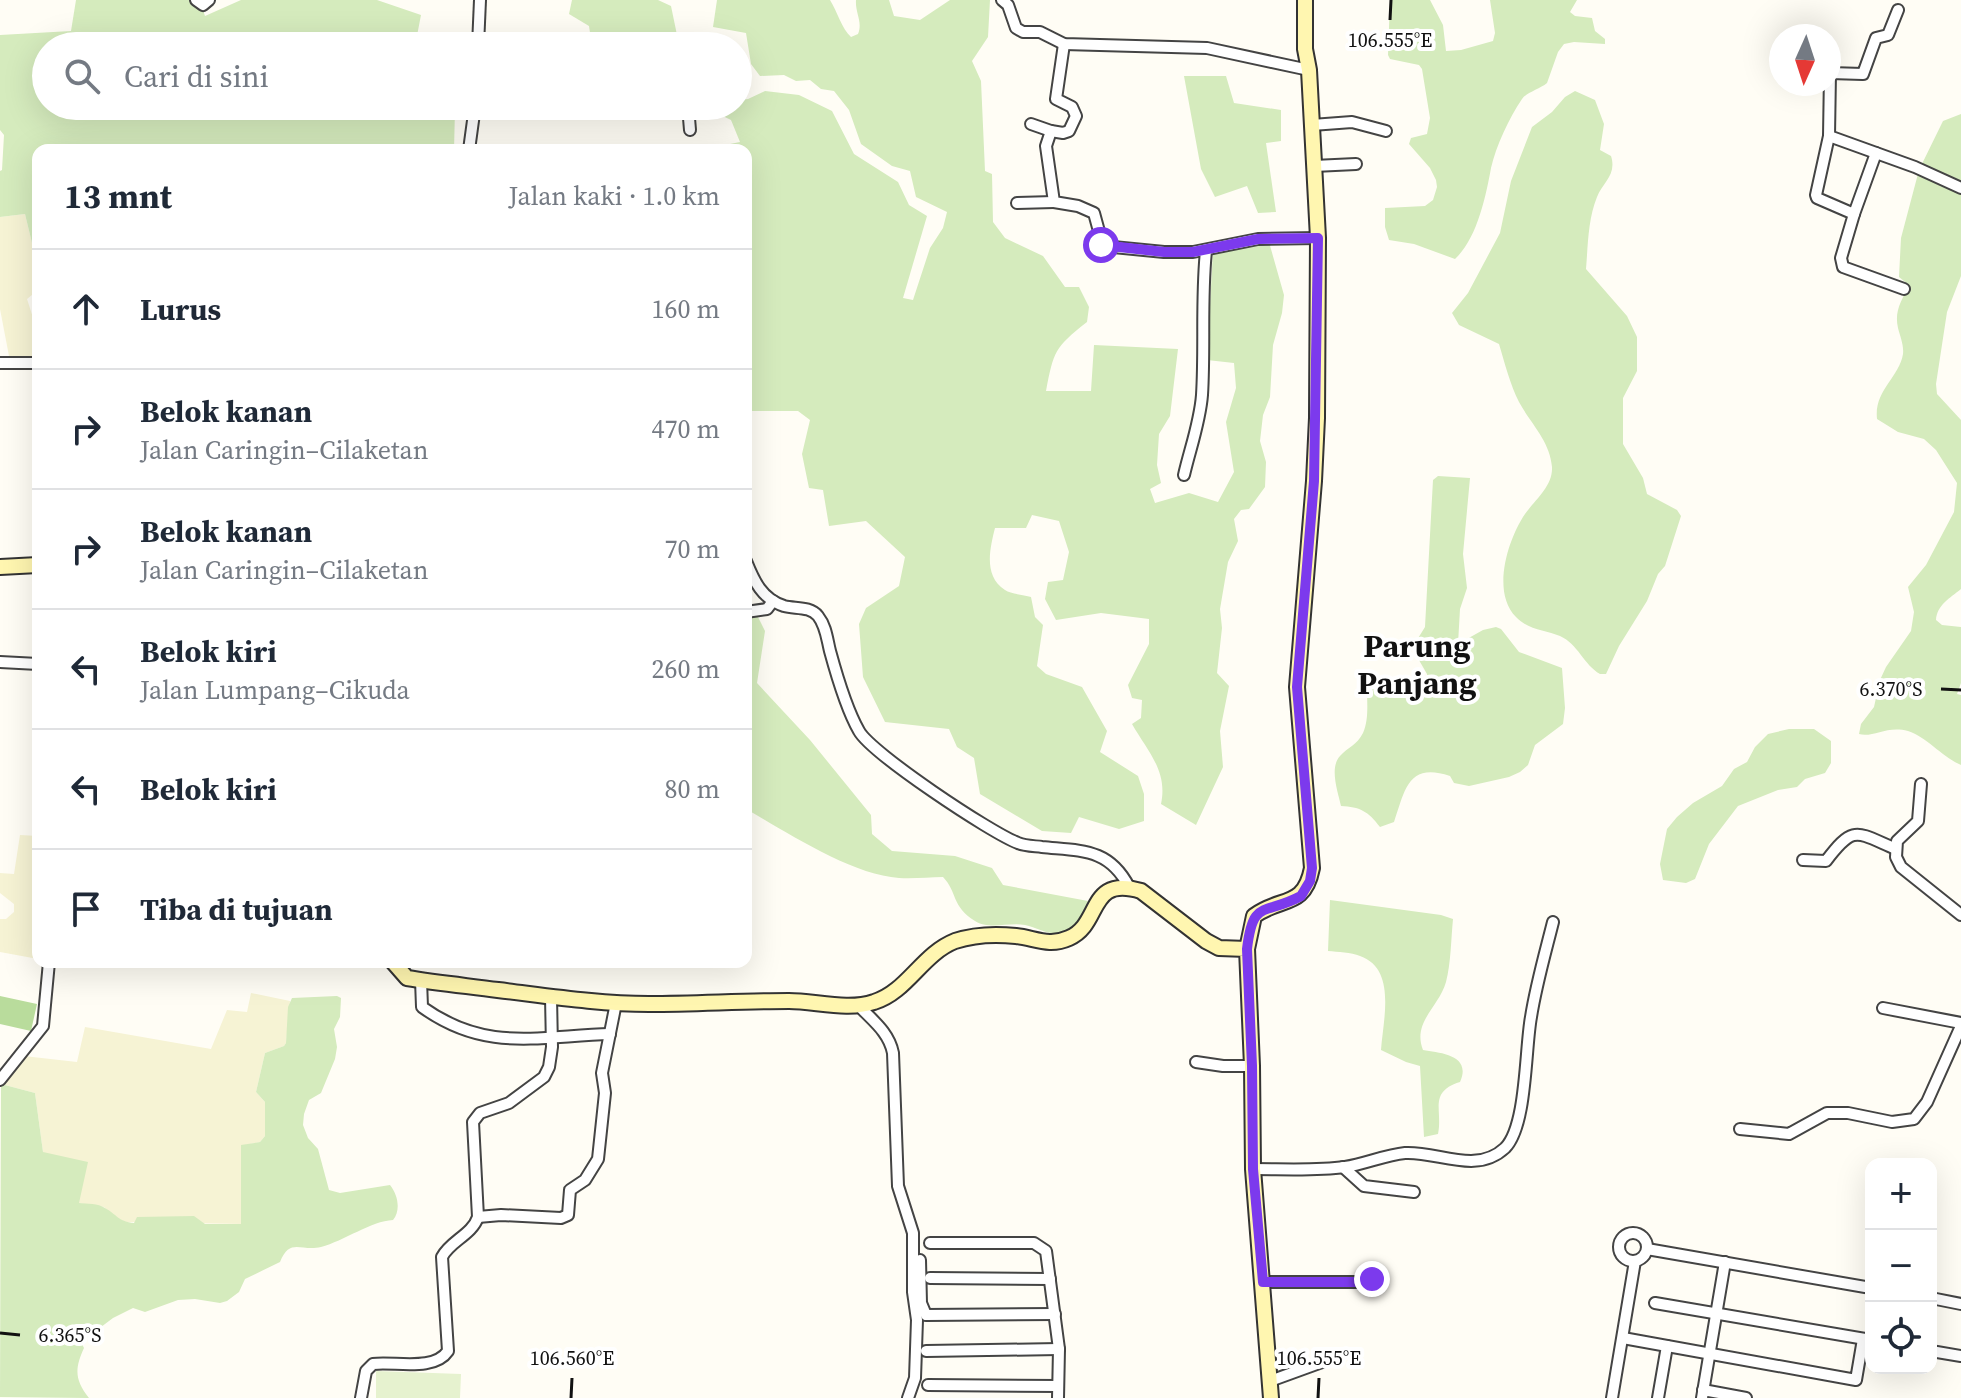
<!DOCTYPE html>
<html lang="id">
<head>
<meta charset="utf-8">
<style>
  :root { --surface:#fff; --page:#f2f2f3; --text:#1f2937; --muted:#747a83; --line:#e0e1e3 }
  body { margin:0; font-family:"Source Serif 4",serif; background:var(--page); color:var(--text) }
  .controls { position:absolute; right:24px; bottom:24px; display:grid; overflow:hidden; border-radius:16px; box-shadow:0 8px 32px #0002 }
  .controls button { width:72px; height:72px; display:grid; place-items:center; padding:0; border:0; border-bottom:2px solid var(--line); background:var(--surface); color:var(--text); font:40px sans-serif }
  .compass { position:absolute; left:1769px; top:24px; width:72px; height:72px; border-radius:50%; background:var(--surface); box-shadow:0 8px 32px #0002; rotate:183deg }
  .stop { position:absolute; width:24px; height:24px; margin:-18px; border:6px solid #7c3aed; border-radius:50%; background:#fff }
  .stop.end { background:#7c3aed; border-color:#fff; box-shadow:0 2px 8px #0008 }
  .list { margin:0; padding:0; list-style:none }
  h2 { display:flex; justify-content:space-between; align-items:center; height:104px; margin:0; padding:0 32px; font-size:34px }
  h2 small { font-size:26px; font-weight:400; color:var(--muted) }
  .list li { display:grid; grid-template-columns:52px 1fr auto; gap:24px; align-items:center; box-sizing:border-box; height:120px; padding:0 32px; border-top:2px solid var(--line) }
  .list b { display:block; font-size:30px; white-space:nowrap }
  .list p { margin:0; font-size:26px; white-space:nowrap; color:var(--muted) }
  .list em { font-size:26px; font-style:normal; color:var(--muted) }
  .icon { flex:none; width:44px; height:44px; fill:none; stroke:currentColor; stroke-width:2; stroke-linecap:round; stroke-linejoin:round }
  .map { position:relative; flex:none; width:1961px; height:1398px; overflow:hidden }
  .search { position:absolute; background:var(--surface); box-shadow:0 8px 32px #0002; left:32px; top:32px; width:720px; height:88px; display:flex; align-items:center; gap:20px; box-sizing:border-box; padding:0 28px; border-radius:44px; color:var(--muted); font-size:30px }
  .panel { position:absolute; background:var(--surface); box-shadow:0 8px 32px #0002; left:32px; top:144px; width:720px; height:824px; border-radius:16px }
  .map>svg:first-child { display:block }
  .farmland { fill:#f6f3d4 }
  .green { fill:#d5ebbd }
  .forest { fill:#b9dc9c }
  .pitch { fill:#e6f2cf }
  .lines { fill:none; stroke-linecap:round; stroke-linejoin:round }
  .street-casing { stroke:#444; stroke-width:14 }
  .secondary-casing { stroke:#333; stroke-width:18 }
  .street { stroke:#fff; stroke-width:10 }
  .secondary { stroke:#fff6b0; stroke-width:14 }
  .route { stroke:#7c3aed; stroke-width:10 }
  .ticks { fill:none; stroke:#111; stroke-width:3 }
  .labels { text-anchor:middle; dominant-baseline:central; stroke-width:8; stroke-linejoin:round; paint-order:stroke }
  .district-label { font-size:32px; font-weight:bold; fill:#111; stroke:#fff }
  .ticks-label { font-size:20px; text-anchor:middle; fill:#111; stroke:#fff; stroke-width:8; stroke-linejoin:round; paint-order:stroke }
</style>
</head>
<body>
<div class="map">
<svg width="1961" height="1398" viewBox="0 0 1961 1398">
  <rect width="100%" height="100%" fill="#fffdf5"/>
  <g class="farmland">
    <polygon points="25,214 38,268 38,290 27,299 38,333 37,466 36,359 9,356 0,309 0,217"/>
    <polygon points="20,835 38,836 38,959 0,952 0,919 6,919 14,912 14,904 0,893 0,873 14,874"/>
    <polygon points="251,993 290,1001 286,1043 284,1046 265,1053 256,1092 265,1102 265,1136 260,1142 241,1146 241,1224 126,1222 116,1218 104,1207 78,1203 43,1152 35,1093 1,1084 15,1055 77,1062 85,1027 211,1049 227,1010 247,1012"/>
  </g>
  <g class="green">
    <polygon points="76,0 208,0 202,7 205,16 241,0 377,0 421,15 415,46 46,46 46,106 436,106 455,109 454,150 38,150 38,268 25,214 0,217 0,171 2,170 4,135 0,130 0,35 71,31"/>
    <polygon points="572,0 658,0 671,6 677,35 687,46 592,46 589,26 569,14"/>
    <path d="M717 0H830C837 11 842 29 851 37L858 34C863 22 855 13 856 0H889L894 16 920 20 950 0H990L988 37 972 61 981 81 985 171 992 174 993 222 1005 238 1043 256 1065 287H1079L1089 307 1087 322C1054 348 1054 351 1046 391H1091L1094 345 1178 349 1170 416 1159 434 1157 465 1161 483 1150 489 1155 503 1189 493 1218 502 1234 472 1226 422 1236 388 1234 363 1207 360 1213 250 1267 235 1284 295 1282 313 1273 345 1270 397 1263 415 1260 441 1266 462 1265 487 1249 509 1241 510 1234 519 1238 541 1228 562 1220 609 1222 628 1217 673 1229 686 1220 731 1223 767 1196 825 1161 804C1168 771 1148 752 1132 724L1141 718 1142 700 1132 698 1128 685 1149 644V619L1101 613 1056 620 1045 599 1048 582 1063 580 1069 552 1059 521 1032 515 1026 528H995C990 548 983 576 1005 590 1011 594 1024 595 1031 597L1035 617 1043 625 1037 666 1046 674 1082 687 1107 731 1100 752 1138 776 1144 794V821L1119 829 1079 817 1071 833 1042 831 980 794 974 758 957 747 949 729 885 722 863 677 859 624 866 608 899 586 905 557 866 521 829 526 823 490 809 488 802 454 810 420 798 411H746V150H700L740 142 731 120 702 106H738V100L748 99 765 91 799 95 832 111 854 154 898 182 909 205 927 216 903 298 913 300 930 248 943 228 947 212 916 197 910 171 892 166 861 144 849 110 834 91 821 89 810 80 796 81 784 75 760 76 751 64 746 33 713 27Z"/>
    <path d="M1390 0H1430L1443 25 1446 51 1461 50 1493 41 1495 33 1490 0H1577L1570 12 1575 16 1592 18 1595 31 1605 39V44L1574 42 1564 44 1558 52 1547 83C1540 89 1527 92 1522 99 1509 118 1496 146 1491 168 1486 196 1477 239 1455 259L1414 244 1389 240 1385 227V208L1425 206 1433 200 1437 187 1436 180 1430 168 1409 144 1411 138 1427 134 1430 118 1422 69 1419 65 1390 59 1388 55Z"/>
    <polygon points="1184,76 1226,76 1234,103 1281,110 1281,141 1266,143 1276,212 1258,213 1247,186 1215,197 1201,169"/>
    <path d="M1575 91 1595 100 1604 124 1600 150 1611 156C1617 175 1603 182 1597 197 1588 219 1588 245 1586 269L1627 316 1637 337V371L1623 398V444L1643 478 1647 494 1677 510 1681 516 1665 566 1658 574 1647 601 1619 646 1606 674H1600C1584 665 1578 644 1560 636 1546 630 1528 630 1516 617 1491 592 1508 539 1525 514 1535 500 1553 486 1552 467 1550 441 1531 424 1519 402 1510 384 1505 364 1499 344L1459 325 1452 313 1468 293 1500 233 1511 181 1532 127 1552 112 1565 97Z"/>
    <path d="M1961 114V276L1947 312 1936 384 1937 394 1961 420V589C1950 598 1937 605 1936 620L1942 625 1961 627V683L1957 694 1961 695V765C1942 757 1927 737 1908 731 1887 725 1873 738 1859 734L1861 724 1874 707 1880 680 1886 667 1911 631 1914 612 1908 587 1926 565 1954 512 1957 483 1936 450 1924 439 1898 432 1877 419C1874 390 1899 378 1903 354 1904 345 1900 336 1898 328 1894 311 1902 300 1909 285L1899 277 1901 238 1919 170 1943 121Z"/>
    <path d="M1438 476 1470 478 1463 554 1467 588 1460 609 1458 644 1483 630 1496 627 1501 629 1519 652 1562 668 1565 708 1563 724 1535 745 1528 765 1520 772 1509 777 1469 786 1454 783 1450 776C1408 762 1405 790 1394 822L1380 827C1368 811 1360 807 1341 806 1338 792 1329 768 1340 756 1348 747 1357 745 1363 733 1369 720 1367 703 1367 688L1395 687 1399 679 1427 682V674L1412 648 1425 627 1433 480Z"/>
    <path d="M755 611 765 631 757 683 810 740 871 815 872 834 892 851 955 856 992 868 1003 885 1088 901C1083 911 1078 927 1067 932 1054 938 1038 928 1025 925 1009 922 989 930 975 921 951 906 958 893 943 877 929 877 914 879 899 878 852 875 788 833 746 809V612Z"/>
    <polygon points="1789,729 1814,729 1831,741 1831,763 1825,773 1805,779 1797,787 1778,790 1738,806 1709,844 1695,879 1686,883 1663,880 1660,864 1667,829 1677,817 1693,803 1722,786 1734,769 1747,762 1755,747 1768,734"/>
    <path d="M1330 900 1441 915 1453 919C1451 939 1451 963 1446 982 1439 1007 1412 1022 1423 1050 1441 1053 1472 1055 1460 1082 1428 1092 1443 1110 1438 1134L1424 1137 1420 1066 1406 1062 1381 1050C1383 1020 1397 969 1360 956 1351 952 1338 952 1328 951Z"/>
    <path d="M337 996 341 998 340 1017 334 1029 337 1047 335 1059 321 1093 309 1100 304 1114 303 1125 308 1138 318 1149 329 1190 340 1193 390 1185C398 1195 401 1210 393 1220 371 1221 344 1241 321 1247 301 1252 290 1237 280 1262L245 1279 239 1292 227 1301 220 1303 195 1299 178 1300 145 1312 133 1308 113 1318 81 1342 84 1348C75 1368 74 1379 89 1398L0 1397 1 1084 35 1093 43 1152 88 1162 79 1203C87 1204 98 1203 105 1208 116 1214 119 1222 134 1223L137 1217 194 1216 205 1224H241V1145L260 1142 265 1136V1102L256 1092 265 1053 284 1046 286 1043 288 1007 292 998Z"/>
  </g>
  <polygon class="forest" points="0,996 37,1004 31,1031 0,1024"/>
  <polygon class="pitch" points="376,1371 461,1374 460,1398 376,1398"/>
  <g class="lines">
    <g class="street-casing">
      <g id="street">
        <polyline points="196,0 203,5 209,0"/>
        <polyline points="1002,0 1008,5 1016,28 1023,32 1040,32 1064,44 1207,48 1309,70"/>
        <polyline points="1898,10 1888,35 1876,38 1863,74 1830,73 1829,136 1816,195 1817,198 1854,214 1841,258 1843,267 1904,289"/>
        <polyline points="1064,44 1056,99 1072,107 1076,116 1069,131 1063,133 1051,131 1046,146 1054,202 1078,206 1094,213 1103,246 1164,252 1193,252 1258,239 1318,238"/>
        <polyline points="478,46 480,0"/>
        <polyline points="684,106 689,118 690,130"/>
        <polyline points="1031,124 1051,131"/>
        <polyline points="1312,125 1352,122 1386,131"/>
        <polyline points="1829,136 1915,167 1961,188"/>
        <polyline points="469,150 475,106"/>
        <polyline points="1314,166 1356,164"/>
        <polyline points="1017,203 1054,202"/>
        <polyline points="1854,214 1876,153"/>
        <polyline points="0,363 38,363"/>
        <path d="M1184 475C1190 449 1200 422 1202 395 1205 347 1201 299 1206 251"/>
        <path d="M746 561C754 581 762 599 784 606 795 609 810 606 818 616 826 626 827 639 830 651 836 673 848 712 859 731 871 753 991 833 1018 843 1024 846 1034 846 1042 847 1081 851 1109 848 1129 887"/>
        <polyline points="746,612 767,609 773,601"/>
        <polyline points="0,662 38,664"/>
        <polyline points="1921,784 1918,821 1897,841 1896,857 1901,867 1961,915"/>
        <path d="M1803 860 1826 861C1854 824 1856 832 1896 849"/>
        <path d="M421 980 422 1007C486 1053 538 1036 610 1034"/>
        <path d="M858 1005C872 1020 889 1032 893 1053L898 1186 913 1233V1292L917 1320 915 1378 908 1398"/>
        <polyline points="1883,1008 1961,1023"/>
        <polyline points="1196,1062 1223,1066 1252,1066"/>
        <polyline points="0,1080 43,1026 49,962"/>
        <polyline points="1740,1129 1789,1134 1827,1113 1848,1113 1892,1122 1914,1119 1927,1102 1961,1026"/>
        <polyline points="1343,1167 1364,1186 1414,1192"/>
        <path d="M1253 1169C1283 1169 1316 1171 1345 1167 1365 1164 1385 1155 1405 1153 1438 1151 1476 1175 1505 1148 1527 1126 1525 1049 1531 1017 1536 985 1545 954 1553 922"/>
        <polyline points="478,1217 501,1215 561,1218 568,1215 570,1190 585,1180 598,1159 605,1093 602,1073 616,1003"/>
        <circle cx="1633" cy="1247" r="14"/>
        <polyline points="930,1243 1034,1243 1046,1251 1059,1349 1058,1398"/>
        <polyline points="1647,1249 1871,1288"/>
        <polyline points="920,1260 921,1303 926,1315 1055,1314"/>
        <polyline points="930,1278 1050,1279"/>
        <polyline points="1263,1282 1356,1282 1381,1274"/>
        <polyline points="1931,1298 1961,1304"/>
        <polyline points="1655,1303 1871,1340"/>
        <polyline points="1623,1338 1856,1380 1863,1339"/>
        <polyline points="926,1351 1059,1349"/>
        <polyline points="1931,1351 1961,1356"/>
        <polyline points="1270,1381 1325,1361"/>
        <polyline points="928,1385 1058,1386"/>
        <polyline points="1703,1390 1746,1398"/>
        <path d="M361 1398 366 1371 373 1364C394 1361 434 1372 448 1351L442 1257C450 1241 472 1235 478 1217L473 1122 480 1113 509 1103 544 1077 549 1067 552 1047 551 997"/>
        <polyline points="1612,1398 1635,1261"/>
        <polyline points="1658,1398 1667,1346"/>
        <polyline points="1702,1398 1725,1262"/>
      </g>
    </g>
    <g class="secondary-casing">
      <g id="secondary">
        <polyline points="0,567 38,565"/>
        <path d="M1247 949 1254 916C1281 896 1304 909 1312 868L1297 687 1314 481 1317 418 1318 238 1309 70 1305 49V0"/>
        <path d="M393 962 407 978C437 983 468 986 498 990 548 996 599 1004 649 1004 696 1004 742 1001 789 1001 815 1001 848 1011 874 1002 907 992 922 954 955 941 973 935 997 934 1016 936 1035 938 1049 947 1069 938 1102 924 1087 875 1141 891L1206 941 1219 948 1247 949 1252 1066 1253 1169 1271 1398"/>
      </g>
    </g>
    <use href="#street" class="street"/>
    <use href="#secondary" class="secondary"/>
  </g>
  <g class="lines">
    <path class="route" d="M1101 245 1164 252H1193L1258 239 1318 238 1314 481 1297 687 1312 868 1310 881 1301 896C1264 916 1253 898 1247 949L1252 1066 1253 1169 1263 1282H1356L1372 1279"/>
  </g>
  <path class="ticks" d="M1390 20 1391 0M1941 689 1961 690M0 1333 20 1335M571 1398 572 1378M1318 1398 1319 1378"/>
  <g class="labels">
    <g class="district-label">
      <text x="1417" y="646">Parung<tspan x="1417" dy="37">Panjang</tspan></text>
    </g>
  </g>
  <g class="ticks-label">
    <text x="1390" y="47">106.555°E</text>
    <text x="1891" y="696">6.370°S</text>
    <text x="70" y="1342">6.365°S</text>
    <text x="572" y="1365">106.560°E</text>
    <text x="1319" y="1365">106.555°E</text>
  </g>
</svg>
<div class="controls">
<button>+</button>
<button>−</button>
<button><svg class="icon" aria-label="locate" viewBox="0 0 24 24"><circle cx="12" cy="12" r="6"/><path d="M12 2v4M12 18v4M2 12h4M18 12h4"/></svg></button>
</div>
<svg class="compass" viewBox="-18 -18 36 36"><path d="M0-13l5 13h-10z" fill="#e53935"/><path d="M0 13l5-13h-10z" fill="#747a83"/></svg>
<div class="stop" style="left:1101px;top:245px"></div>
<div class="stop end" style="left:1372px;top:1279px"></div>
<div class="search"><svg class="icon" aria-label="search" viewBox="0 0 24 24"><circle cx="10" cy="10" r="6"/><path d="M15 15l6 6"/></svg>Cari di sini</div>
<section class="panel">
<h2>13 mnt<small>Jalan kaki · 1.0 km</small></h2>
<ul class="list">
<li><svg class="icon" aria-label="ahead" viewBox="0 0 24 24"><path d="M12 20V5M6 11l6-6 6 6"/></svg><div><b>Lurus</b></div><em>160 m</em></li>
<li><svg class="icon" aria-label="right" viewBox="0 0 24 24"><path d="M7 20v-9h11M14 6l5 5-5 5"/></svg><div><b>Belok kanan</b><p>Jalan Caringin–Cilaketan</p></div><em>470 m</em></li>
<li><svg class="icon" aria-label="right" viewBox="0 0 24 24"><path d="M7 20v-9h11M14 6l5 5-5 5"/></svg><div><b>Belok kanan</b><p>Jalan Caringin–Cilaketan</p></div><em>70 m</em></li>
<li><svg class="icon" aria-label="left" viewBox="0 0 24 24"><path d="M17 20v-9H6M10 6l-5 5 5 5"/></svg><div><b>Belok kiri</b><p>Jalan Lumpang–Cikuda</p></div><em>260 m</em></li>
<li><svg class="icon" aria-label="left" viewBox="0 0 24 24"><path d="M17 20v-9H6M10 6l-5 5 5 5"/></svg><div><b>Belok kiri</b></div><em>80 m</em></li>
<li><svg class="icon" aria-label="arrive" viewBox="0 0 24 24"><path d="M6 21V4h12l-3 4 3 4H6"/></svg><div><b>Tiba di tujuan</b></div></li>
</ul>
</section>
</div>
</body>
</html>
